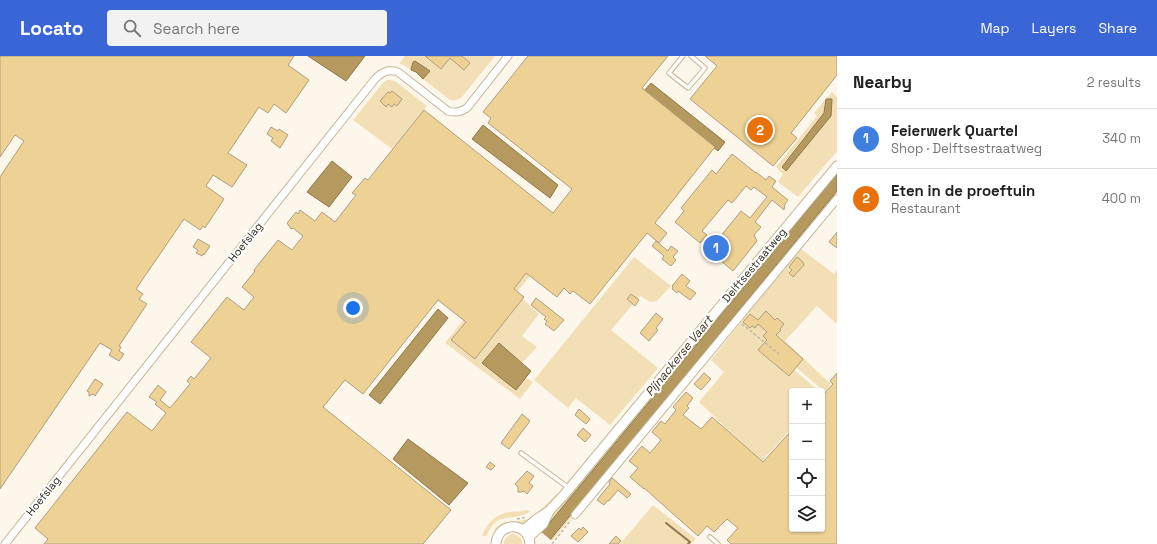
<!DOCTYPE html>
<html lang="en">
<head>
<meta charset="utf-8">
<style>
  :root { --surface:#fff; --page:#f2f2f2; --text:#222; --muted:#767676; --line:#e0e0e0; --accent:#3a65d6 }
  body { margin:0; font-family:"Space Grotesk",sans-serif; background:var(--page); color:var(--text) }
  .controls { position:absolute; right:12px; bottom:12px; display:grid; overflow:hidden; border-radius:4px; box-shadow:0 1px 3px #0004 }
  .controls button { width:36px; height:36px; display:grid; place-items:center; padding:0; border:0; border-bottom:1px solid var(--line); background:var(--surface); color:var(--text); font:20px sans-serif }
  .you { position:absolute; left:353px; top:252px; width:14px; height:14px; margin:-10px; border:3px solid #fff; border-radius:50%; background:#1a73e8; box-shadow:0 0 0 6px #1a73e833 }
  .badge { display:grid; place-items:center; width:26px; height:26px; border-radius:50%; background:var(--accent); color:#fff; font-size:13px; font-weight:700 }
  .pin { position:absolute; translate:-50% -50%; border:2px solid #fff; box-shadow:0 1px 4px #0006 }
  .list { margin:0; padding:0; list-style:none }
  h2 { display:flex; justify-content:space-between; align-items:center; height:52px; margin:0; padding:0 16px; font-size:17px }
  h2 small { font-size:13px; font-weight:400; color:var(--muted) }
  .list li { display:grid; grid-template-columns:26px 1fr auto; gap:12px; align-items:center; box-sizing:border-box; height:60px; padding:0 16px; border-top:1px solid var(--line) }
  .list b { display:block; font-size:15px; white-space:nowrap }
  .list p { margin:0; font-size:13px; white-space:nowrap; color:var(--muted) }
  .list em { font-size:13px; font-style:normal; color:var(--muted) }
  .icon { flex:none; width:22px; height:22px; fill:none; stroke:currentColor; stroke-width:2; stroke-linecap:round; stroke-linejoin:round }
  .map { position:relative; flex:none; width:837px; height:488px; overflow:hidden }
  header { display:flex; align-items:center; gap:24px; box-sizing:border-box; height:56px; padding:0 20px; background:var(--accent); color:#fff }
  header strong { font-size:19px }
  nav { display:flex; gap:22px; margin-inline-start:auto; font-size:14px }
  .search { width:280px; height:36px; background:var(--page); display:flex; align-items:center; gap:10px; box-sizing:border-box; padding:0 14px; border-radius:4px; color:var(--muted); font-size:15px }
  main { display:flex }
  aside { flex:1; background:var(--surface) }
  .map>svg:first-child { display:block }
  .green { fill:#f3dfb5 }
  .water { fill:#b5995e; stroke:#8d784b }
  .pier { fill:#fdf7eb }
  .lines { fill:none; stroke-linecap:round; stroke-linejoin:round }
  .stream { stroke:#8d784b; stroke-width:2 }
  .building { fill:#eed194; stroke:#ad9e81 }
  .lane-casing { stroke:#c5b697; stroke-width:5.5 }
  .street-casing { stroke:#c5b697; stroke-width:9 }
  .secondary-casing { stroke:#c5b697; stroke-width:11 }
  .path { stroke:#beb8ac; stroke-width:1.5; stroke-dasharray:3 2; stroke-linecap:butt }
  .lane { stroke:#fff; stroke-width:3.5 }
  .street { stroke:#fff; stroke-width:7 }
  .secondary { stroke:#fff; stroke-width:9 }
  .labels { text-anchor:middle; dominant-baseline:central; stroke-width:4; stroke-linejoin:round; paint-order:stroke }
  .street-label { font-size:11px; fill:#302a1e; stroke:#fff }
  .water-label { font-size:12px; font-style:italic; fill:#3d3015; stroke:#fff }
</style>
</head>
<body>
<header>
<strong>Locato</strong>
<div class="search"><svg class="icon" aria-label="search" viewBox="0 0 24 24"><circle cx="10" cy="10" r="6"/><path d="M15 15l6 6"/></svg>Search here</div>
<nav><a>Map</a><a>Layers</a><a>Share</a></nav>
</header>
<main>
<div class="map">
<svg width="837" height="488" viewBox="0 0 837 488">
  <rect width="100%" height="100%" fill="#fdf7eb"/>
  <g class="green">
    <path d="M405 0H495L462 41C458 44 455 45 450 44L423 23 430 15 413 6 411 14 402 8H399Z"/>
    <polygon points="387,24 390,24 395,25 427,50 392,93 353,64 383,27"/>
    <polygon points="832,36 837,41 837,95 798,141 778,126 783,118 776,111 817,60 814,57"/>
    <polygon points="837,115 837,118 542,477 540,474"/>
    <polygon points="837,135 837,139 828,149 569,464 552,485 550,484"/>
    <polygon points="521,191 541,207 516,237 539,258 522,280 537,291 522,307 499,287 516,334 526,322 533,326 520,343 445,287"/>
    <polygon points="800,192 834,218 837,214 837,268 817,250 785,285 831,328 825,336 776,294 774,297 819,335 792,335 792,372 761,406 699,346 724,316 711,304"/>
    <polygon points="634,201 671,230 657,245 650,246 640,240 611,274 658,312 610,369 576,342 568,352 534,324"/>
    <path d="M557 438H559L552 445 526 468 497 476 494 474C504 461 515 468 527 463 538 458 548 446 557 438Z"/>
    <polygon points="653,449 696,483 691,488 620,488"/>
    <path d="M527 454 530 456C513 466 495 455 487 480H482C487 467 495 458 510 456 516 455 521 456 527 454Z"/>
    <path d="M513 478C519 479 522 482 522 488H504C504 482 508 479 513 478Z"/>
  </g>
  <g class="water">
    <polygon points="308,0 365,0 346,25"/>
    <polygon points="415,5 430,15 423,23 416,16 411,14 413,6"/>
    <polygon points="651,27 725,86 718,95 643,36"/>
    <polygon points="826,43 832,43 831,60 786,115 782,111 824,57"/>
    <polygon points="483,69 558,129 550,142 472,83"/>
    <polygon points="332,105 352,121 329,151 307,136"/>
    <polygon points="837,118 837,135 550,484 532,488"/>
    <polygon points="438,253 448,262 380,348 369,339"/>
    <polygon points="499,287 531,315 516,334 482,307"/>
    <polygon points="408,383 468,427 449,449 393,403"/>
  </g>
  <polygon class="pier" points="540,475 552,485 549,488 530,488"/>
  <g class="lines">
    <polyline class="stream" points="666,467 690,486 688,488"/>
  </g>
  <g class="building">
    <polygon points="0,0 294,0 288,9 309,24 286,57 274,48 268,57 259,51 228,97 247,109 232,131 213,119 206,130 224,143 205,172 203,170 200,174 184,163 136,233 143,238 139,243 147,248 119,290 121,291 119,295 124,298 119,305 109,299 112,294 100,287 0,433 0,121 24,85 15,79 0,101"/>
    <polygon points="425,0 462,0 470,7 464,14 450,2 441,13"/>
    <polygon points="528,0 668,0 642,32 715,91 655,167 667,177 659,187 647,177 590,248 573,235 570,238 564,232 557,241 526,217 514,233 524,241 475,303 451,284 466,266 438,244 363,338 345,324 323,351 451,454 423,488 44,488 48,483 35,472 127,356 152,375 166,357 155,348 157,346 149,341 158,329 166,336 160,344 170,352 190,328 187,325 191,320 194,323 211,302 191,286 227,241 244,254 254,241 242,231 255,215 254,214 278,184 292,194 303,180 293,172 291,173 287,167 296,156 298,158 300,154 315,165 322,156 335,166 356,139 352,137 365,122 368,124 424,54 553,157 572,133 488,67 491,62 483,56"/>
    <polygon points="705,0 837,0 837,19 791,77 797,82 773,110 690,43 717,10"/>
    <polygon points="392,35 402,43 397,50 394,48 392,51 388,48 386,51 380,45 388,36 390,37"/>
    <polygon points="271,71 278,75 279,73 288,79 280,92 271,85 273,82 267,78"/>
    <polygon points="732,98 756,117 756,116 766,124 769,120 776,125 772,131 788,144 785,148 784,154 772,144 755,166 761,171 754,179 757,185 733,215 714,199 717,196 711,192 741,155 750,162 767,141 754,131 751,134 746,130 732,147 728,144 702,175 707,179 700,187 675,166 684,155 681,152 712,114 716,118"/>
    <polygon points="837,176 837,192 829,186"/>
    <polygon points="198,183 210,190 204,199 203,198 202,200 196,197 198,194 193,191"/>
    <polygon points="656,185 668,195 671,190 678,195 673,201 676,204 671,210 662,203 664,200 652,190"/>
    <polygon points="797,201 803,206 803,207 804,209 793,221 789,217 792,214 789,211"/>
    <polygon points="682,218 690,225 686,230 696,237 690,244 678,235 677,237 672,233 673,231 672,230"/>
    <polygon points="631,238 639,244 635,250 627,243"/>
    <polygon points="536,242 564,264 554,275 545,268 547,265 544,263 546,261 531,249"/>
    <polygon points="766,255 775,264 777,262 784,268 780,273 781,274 776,279 803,303 789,320 758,294 767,284 763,280 767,276 758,268 755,272 752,270 750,272 743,266 750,258 758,264"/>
    <polygon points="656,257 663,263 656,272 658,274 649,285 640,277"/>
    <polygon points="704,317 711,323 701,334 694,328"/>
    <polygon points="837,317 837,488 731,488 727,484 738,472 727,463 714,476 707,470 698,480 644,432 644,433 630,421 638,412 629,405 642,390 650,397 661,384 652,376 661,365 665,368 676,354 673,351 686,336 693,342 687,350 689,352 683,359 701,373 712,361 763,406 792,374 792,473 822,473 822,340 833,328 830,325"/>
    <polygon points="95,323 103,328 95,340 93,338 89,340 89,336 87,335"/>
    <polygon points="579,353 590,363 586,368 575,359"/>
    <polygon points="522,358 530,365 509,393 501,387"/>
    <polygon points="583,372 591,379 585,386 577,379"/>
    <polygon points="490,406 495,410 491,414 486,411"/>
    <polygon points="527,415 534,420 529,427 533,430 527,438 524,435 521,436 518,436 518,431 515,428"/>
    <polygon points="612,422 631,438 627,442 618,434 609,445 608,444 604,449 597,444 610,428 609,426"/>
    <polygon points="583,471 588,476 578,486 571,480 579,472 581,474"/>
    <polygon points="616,480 621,485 618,488 609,488"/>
  </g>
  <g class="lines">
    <g class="lane-casing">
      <g id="lane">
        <polyline points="683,0 669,17 688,32 705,12 691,0"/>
        <polyline points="521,397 569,432"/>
        <polyline points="710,481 718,488"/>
      </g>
    </g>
    <g class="street-casing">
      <g id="street">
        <polyline points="575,459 837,143"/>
        <path d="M5 488 375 23C382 16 388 13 398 16L448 55C456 57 460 56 467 52L508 0"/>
      </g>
    </g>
    <g class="secondary-casing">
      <g id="secondary">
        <polyline points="524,474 537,463 549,455 564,439 837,110"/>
        <polyline points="529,481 543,468 549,455"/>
        <path d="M496 488C498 465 528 465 530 488"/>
      </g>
    </g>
    <g class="path">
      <polyline points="742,268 779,298"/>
      <polyline points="517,463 527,461"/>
      <polyline points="552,488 571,464"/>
    </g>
    <use href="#lane" class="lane"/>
    <use href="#street" class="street"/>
    <use href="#secondary" class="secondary"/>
  </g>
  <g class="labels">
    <g class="street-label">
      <text transform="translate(245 186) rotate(-51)">Hoefslag</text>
      <text transform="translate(754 209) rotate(-50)">Delftsestraatweg</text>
      <text transform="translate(43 440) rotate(-51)">Hoefslag</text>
    </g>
    <g class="water-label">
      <text transform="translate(679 300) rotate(-51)">Pijnackerse Vaart</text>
    </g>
  </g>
</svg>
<div class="controls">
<button>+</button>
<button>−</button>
<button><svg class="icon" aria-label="locate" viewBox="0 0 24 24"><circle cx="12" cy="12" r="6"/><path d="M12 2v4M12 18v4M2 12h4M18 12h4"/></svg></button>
<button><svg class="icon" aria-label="layers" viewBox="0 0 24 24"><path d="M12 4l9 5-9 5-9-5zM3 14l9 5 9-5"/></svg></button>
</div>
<div class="you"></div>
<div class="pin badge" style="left:716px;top:192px;background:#3f7fe0">1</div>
<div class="pin badge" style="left:760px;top:74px;background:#e8710a">2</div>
</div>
<aside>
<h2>Nearby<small>2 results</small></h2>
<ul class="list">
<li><span class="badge" style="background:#3f7fe0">1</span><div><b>Feierwerk Quartel</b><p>Shop · Delftsestraatweg</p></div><em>340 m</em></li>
<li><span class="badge" style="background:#e8710a">2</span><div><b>Eten in de proeftuin</b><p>Restaurant</p></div><em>400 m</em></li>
</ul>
</aside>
</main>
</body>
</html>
